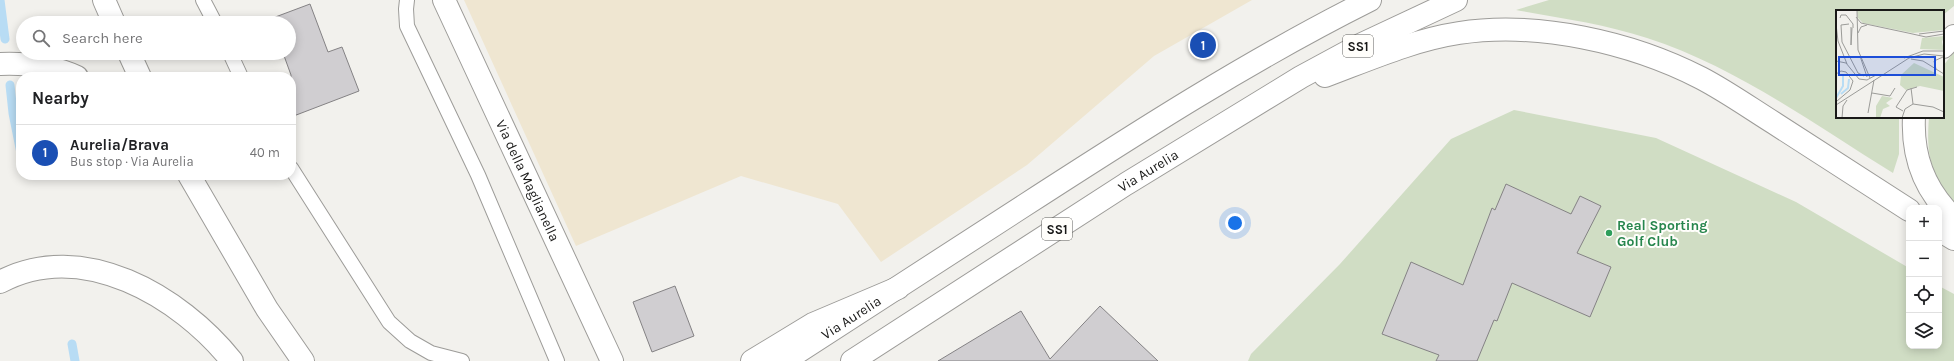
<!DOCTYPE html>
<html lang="en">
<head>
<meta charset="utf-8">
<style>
  :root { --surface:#fff; --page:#f6f6f6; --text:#202124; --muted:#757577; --line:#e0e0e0; --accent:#953096 }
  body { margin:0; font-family:Karla,sans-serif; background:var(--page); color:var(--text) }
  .controls { position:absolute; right:12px; bottom:12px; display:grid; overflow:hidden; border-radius:8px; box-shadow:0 2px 10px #0003 }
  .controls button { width:36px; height:36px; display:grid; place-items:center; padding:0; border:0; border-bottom:1px solid var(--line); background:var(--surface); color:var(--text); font:20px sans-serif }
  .you { position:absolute; left:1235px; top:223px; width:14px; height:14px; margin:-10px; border:3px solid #fff; border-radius:50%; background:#1a73e8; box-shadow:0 0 0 6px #1a73e833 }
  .badge { display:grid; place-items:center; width:26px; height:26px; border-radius:50%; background:var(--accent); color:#fff; font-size:13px; font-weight:700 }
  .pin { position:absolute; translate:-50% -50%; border:2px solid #fff; box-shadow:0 1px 4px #0006 }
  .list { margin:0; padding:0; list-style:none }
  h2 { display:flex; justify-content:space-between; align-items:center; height:52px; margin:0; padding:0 16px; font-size:17px }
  h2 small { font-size:13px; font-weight:400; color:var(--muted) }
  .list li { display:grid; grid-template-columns:26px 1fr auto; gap:12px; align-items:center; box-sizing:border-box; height:56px; padding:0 16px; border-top:1px solid var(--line) }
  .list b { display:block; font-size:15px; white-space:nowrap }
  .list p { margin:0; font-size:13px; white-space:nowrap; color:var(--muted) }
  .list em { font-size:13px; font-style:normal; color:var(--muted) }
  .icon { flex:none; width:22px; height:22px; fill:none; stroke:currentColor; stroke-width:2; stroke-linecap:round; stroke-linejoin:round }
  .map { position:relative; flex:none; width:1954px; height:361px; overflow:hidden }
  .search { position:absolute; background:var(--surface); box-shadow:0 2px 10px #0003; left:16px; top:16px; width:280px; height:44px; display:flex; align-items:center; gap:10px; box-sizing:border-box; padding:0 14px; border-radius:22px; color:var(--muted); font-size:15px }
  .panel { position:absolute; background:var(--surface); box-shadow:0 2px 10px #0003; left:16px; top:72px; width:280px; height:108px; border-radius:16px }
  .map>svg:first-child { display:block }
  .industrial { fill:#efe6d1 }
  .green { fill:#d0ddc4 }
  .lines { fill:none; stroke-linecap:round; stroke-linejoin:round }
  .stream { stroke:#b8dcf4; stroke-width:9 }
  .building { fill:#d0ced1; stroke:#848284 }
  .service-casing { stroke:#9d9c99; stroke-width:16 }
  .tertiary-casing { stroke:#9d9c99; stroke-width:24 }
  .trunk-casing { stroke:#9d9c99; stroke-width:24 }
  .motorway-casing { stroke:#9d9c99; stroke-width:24 }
  .service { stroke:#fff; stroke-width:14 }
  .tertiary { stroke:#fff; stroke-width:22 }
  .trunk { stroke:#fff; stroke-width:22 }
  .motorway { stroke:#fff; stroke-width:22 }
  .leisure-dot { fill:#2e9e5b; stroke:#fffefb; stroke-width:1.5 }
  .labels { text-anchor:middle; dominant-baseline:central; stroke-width:4; stroke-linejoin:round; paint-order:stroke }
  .shield { fill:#fffefb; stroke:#5e5e5c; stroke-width:1 }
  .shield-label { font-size:13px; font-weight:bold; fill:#191918 }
  .street-label { font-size:14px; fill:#191918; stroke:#fffefb }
  .leisure-label { font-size:14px; font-weight:bold; fill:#27864d; stroke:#fffefb; text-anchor:start }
  .inset-river { fill:none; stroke:#b8dcf4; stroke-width:2 }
  .inset-road { fill:none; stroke:#9b9b98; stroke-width:1 }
  .view { fill:#1d4ed8; fill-opacity:0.15; stroke:#1d4ed8; stroke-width:2 }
  .inset-edge { fill:none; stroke:#191918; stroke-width:2 }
</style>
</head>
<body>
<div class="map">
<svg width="1954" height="361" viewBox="0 0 1954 361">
  <rect width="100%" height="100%" fill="#f2f1ed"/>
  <polygon class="industrial" points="464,0 1252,0 1154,56 1027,165 881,262 838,204 741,176 576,246"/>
  <g class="green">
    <path d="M1549 0H1954V6L1943 15V11H1837V117H1899V154L1893 173C1813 124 1737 67 1647 38 1605 24 1560 18 1516 10Z"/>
    <path d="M1954 52V203C1930 173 1926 155 1929 117H1943V66Z"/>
    <polygon points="1514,110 1656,138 1796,202 1909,268 1909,346 1939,346 1939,286 1954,294 1954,361 1248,361 1251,354 1340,264 1451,139"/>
  </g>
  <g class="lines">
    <g class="stream">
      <polyline points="0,0 5,39"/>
      <polyline points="10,85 13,113 21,153"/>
      <polyline points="72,344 75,361"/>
    </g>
  </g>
  <g class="building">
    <polygon points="310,4 328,52 342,47 359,91 291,117 291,75 283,53 289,53 289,23 271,23 270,19"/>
    <polygon points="1506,184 1571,214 1580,196 1601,206 1577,253 1611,267 1590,317 1512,283 1497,321 1494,320 1477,361 1436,361 1439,355 1382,334 1411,262 1463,285 1492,208 1495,210"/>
    <polygon points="675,286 694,336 652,352 633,302"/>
    <polygon points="1100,306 1158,361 938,361 1021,311 1050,359"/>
  </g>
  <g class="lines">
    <g class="service-casing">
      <g id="service">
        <polyline points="203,0 215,23"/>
        <polyline points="407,0 406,9 407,26 478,175 557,361"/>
        <polyline points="230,53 241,77"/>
        <polyline points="291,168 389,322 410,341 431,353 462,361"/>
      </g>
    </g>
    <g class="tertiary-casing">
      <g id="tertiary">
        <path id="s1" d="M444 0 612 361"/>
      </g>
    </g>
    <g class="trunk-casing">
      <g id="trunk">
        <polyline points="1943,47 1954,36"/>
        <path d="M1325 76C1368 60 1413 40 1459 33 1537 21 1631 42 1701 78 1726 91 1750 108 1774 123 1819 152 1864 181 1909 210"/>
        <path d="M1914 117C1912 156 1925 191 1954 218"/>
        <polyline points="1939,230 1954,239"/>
        <path id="s2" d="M784 361C864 309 945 257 1025 205 1138 132 1250 60 1370 0"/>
        <path id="s3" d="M852 361 1126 184 1301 77 1362 44 1456 0"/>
      </g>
    </g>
    <g class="motorway-casing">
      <g id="motorway">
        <polyline points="104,0 114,23"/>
        <polyline points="129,53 140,77"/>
        <path d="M0 64C26 63 53 66 77 77"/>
        <polyline points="189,175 267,309 303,361"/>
        <path d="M0 282C82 238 180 296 232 361"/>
        <polyline points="752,361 813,324 898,288"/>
      </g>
    </g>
    <use href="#service" class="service"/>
    <use href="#tertiary" class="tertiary"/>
    <use href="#trunk" class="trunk"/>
    <use href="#motorway" class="motorway"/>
  </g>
  <circle class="leisure-dot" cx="1609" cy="233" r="4"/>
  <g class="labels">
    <g class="shield">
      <rect x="1343" y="35" width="30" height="22" rx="3"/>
      <rect x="1042" y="218" width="30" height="22" rx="3"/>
    </g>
    <g class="shield-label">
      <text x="1358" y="46">SS1</text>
      <text x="1057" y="229">SS1</text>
    </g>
    <g class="street-label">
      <text stroke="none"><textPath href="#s3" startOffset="352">Via Aurelia</textPath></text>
      <text stroke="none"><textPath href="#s1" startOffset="199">Via della Maglianella</textPath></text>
      <text stroke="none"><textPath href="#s2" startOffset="80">Via Aurelia</textPath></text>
    </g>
    <g class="leisure-label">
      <text x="1617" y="225">Real Sporting<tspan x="1617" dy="16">Golf Club</tspan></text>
    </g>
  </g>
  <g transform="translate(1836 10)">
    <rect width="108" height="108" fill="#f2f1ed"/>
    <path d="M21 0H108V20L77 23 27 13 22 8ZM108 26 106 32 108 40 84 39 86 28ZM78 53 108 67V81L84 76 70 80 64 75 65 65ZM46 86 57 88 50 93 54 96 47 99 44 108H40V96Z" fill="#d0ddc4"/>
    <path class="inset-river" d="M5 84 12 78 13 69M0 88 7 76V64"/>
    <path class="inset-road" d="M21 0 22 40 34 68M20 7 25 13 72 23M4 8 5 5H10L17 14V18M0 14 2 31 11 54M13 14 5 15 6 32 22 63 28 66M15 17V35L16 18M22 23 25 17 31 15M72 23 90 27 108 24M83 24 108 21M24 46 31 67M68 48 87 41H108M75 49 87 51 108 64M0 51 10 53 23 69 31 70 40 65M100 59 98 51 107 47M0 64 5 61 10 62 17 71 14 80 1 91M75 78 77 94M36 83 54 86 59 78M0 95 73 48 88 44 108 46M67 101 60 97 71 80 81 77M32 103 38 70M6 108 7 96 11 90M66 108 69 99 77 94 97 97 108 102"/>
    <path class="view" d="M3 47H99V65H3Z"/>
    <rect width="108" height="108" class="inset-edge"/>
  </g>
</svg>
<div class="controls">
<button>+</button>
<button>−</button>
<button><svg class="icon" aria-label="locate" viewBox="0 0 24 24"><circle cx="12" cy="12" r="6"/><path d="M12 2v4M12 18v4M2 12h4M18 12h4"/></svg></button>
<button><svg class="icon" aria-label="layers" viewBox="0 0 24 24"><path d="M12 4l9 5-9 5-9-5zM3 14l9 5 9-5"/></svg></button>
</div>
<div class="you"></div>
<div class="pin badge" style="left:1203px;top:45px;background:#1a4fb4">1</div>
<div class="search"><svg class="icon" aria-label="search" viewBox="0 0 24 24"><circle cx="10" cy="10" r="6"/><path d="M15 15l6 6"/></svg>Search here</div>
<section class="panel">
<h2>Nearby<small></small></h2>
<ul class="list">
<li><span class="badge" style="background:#1a4fb4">1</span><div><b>Aurelia/Brava</b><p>Bus stop · Via Aurelia</p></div><em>40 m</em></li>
</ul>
</section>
</div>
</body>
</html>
